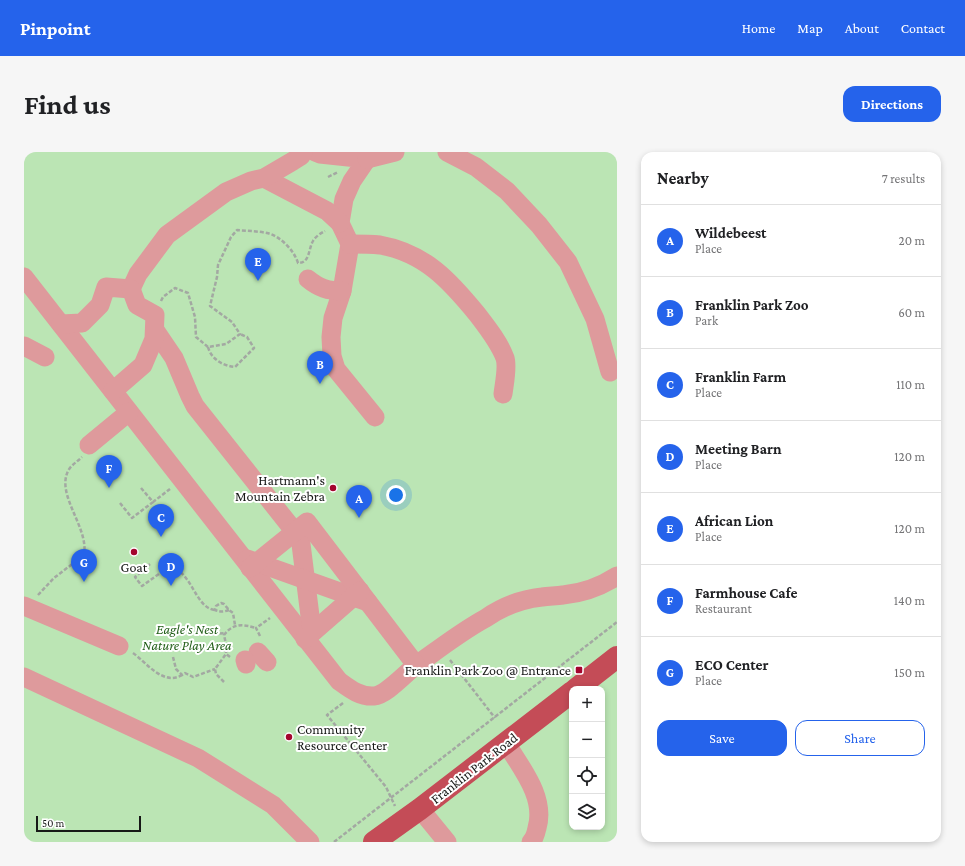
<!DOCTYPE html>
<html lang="en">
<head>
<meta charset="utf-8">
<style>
  :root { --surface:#fff; --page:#f6f6f6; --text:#202124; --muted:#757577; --line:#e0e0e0; --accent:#2563eb }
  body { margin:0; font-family:"Crimson Pro",serif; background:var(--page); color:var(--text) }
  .controls { position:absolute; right:12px; bottom:12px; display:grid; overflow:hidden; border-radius:8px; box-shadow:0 2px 6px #0003 }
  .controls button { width:36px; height:36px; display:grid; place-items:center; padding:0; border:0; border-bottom:1px solid var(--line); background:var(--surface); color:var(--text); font:20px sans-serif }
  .scale { position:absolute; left:12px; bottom:10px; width:105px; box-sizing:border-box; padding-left:4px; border:2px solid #171917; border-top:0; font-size:11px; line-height:14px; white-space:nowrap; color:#171917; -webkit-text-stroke:3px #fff; paint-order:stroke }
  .you { position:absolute; left:372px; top:343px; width:14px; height:14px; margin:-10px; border:3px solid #fff; border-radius:50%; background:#1a73e8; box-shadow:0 0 0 6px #1a73e833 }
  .badge { display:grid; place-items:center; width:26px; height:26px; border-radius:50%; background:var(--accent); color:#fff; font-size:13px; font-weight:700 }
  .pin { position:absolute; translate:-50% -33px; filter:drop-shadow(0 1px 2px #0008) }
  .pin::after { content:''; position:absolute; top:21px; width:14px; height:12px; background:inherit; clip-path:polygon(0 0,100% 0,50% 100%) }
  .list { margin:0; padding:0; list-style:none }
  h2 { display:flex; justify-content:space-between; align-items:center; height:52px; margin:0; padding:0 16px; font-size:17px }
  h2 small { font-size:13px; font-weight:400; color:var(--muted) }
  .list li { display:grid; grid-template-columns:26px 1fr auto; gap:12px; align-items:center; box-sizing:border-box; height:72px; padding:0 16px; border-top:1px solid var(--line) }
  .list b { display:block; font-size:15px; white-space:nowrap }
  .list p { margin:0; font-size:13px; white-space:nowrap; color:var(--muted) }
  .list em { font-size:13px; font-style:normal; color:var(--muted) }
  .actions { display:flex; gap:8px; padding:12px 16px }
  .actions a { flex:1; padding:9px 0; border:1px solid var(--accent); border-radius:12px; text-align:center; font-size:14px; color:var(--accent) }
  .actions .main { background:var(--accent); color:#fff }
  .icon { flex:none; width:22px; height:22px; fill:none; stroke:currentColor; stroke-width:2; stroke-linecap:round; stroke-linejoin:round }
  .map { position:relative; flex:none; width:593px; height:690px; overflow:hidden; border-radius:12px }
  header { display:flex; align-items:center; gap:24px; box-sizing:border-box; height:56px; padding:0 20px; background:var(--accent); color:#fff }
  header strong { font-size:19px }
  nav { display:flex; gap:22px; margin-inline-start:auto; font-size:14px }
  .intro { display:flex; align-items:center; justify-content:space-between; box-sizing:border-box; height:96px; padding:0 24px }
  h1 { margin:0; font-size:28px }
  .button { padding:10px 18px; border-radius:12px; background:var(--accent); color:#fff; font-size:14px; font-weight:700 }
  main { display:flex; gap:24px; padding:0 24px }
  aside { flex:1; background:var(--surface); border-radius:12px; box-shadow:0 2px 6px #0003 }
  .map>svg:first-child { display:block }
  .green { fill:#bbe5b4; fill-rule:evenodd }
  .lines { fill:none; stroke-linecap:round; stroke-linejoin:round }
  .path { stroke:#a3a8a2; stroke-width:2.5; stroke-dasharray:4 2; stroke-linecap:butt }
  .minor { stroke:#de9a9c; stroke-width:19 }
  .major { stroke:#c44c57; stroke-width:22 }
  .poi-dot { fill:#a4062e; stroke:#fff; stroke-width:1.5 }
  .labels { text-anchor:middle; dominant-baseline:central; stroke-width:4; stroke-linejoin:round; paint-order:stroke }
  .poi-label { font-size:14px; fill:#171917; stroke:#fff; text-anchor:end }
  .park-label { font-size:14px; font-style:italic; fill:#235f19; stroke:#fff }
  .street-label { font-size:14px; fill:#171917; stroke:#fff }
</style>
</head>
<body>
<header>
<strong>Pinpoint</strong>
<nav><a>Home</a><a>Map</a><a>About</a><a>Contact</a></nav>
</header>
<div class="intro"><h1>Find us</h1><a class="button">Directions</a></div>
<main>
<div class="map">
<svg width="593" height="690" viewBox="0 0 593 690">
  <rect width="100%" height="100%" fill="#eaf0e9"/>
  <path class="green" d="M0 0H593V690H0ZM548 537H578V675H548Z"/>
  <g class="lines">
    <g class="path">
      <polyline points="304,25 314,20"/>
      <path d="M137 149 139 145 151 136 164 141 171 165 172 185 184 195 202 192 216 182 208 170 186 154 193 125 194 113 207 85 213 78C223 79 233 79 243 81 256 84 270 98 274 111 286 111 284 98 289 89 291 85 297 81 301 79"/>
      <path d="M184 195C187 207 199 214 211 215L230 196 223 185 216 182"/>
      <polyline points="117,336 129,350 146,337"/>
      <polyline points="96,351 108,366 129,350"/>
      <path d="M126 412 111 425 118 434 146 414C169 421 171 456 191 458"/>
      <path d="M14 443 30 426 60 403C65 375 32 344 44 319 47 313 53 310 58 305"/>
      <path d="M205 458C199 460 197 460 191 458L192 454 197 451 200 452 205 458 209 461 211 473"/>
      <polyline points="184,480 189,482 202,481"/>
      <polyline points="236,484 232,476 246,466"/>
      <path d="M109 501C123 511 139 534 158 523"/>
      <polyline points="149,505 152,517 158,523 161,521 169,525 191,517"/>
      <path d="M206 505 202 502V492L200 483C209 471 219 472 232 476"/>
      <polyline points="426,508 471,566"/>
      <polyline points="200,530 192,522 191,517 202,502"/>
      <polyline points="319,551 303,563 362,635 371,654"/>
      <polyline points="310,690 593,470"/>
    </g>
    <g class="minor">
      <polyline points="291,0 296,2 343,7 328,29 320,47 316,71 326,92 318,139 309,166 307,185 308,204 312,217 351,265"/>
      <polyline points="423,0 452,15 483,39 515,73 544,110 571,167 586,220"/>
      <polyline points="343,7 371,0"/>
      <polyline points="240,26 303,59 316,71"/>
      <path d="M326 92C336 92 346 92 356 93 401 101 426 129 453 162 463 175 475 190 481 206 484 215 480 233 479 242"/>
      <path d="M0 125 315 529C326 537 336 545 350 544 363 543 383 519 394 512 416 496 438 479 462 466 478 455 499 447 518 445 525 444 532 444 539 443 560 441 576 435 593 424"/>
      <path d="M284 127C295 136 304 139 318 139"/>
      <polyline points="37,172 58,171 76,153 82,135 107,137 114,122 143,83 202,40 227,29 240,26 269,9 277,4 279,0"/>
      <polyline points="131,178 150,206 166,244 171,254 271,380"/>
      <polyline points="0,194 21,205"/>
      <polyline points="89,239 119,213 130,187 131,163 113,153 107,137"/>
      <polyline points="65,293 105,260"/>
      <polyline points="275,376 288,480"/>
      <polyline points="223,407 344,450"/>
      <polyline points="226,416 283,370 392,513"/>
      <polyline points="0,454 95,494"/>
      <polyline points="281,487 336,439"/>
      <polyline points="234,500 243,510"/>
      <polyline points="221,508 222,512"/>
      <polyline points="0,525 174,606 249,653 286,690"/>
      <path d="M482 591C497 616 522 645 513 676 512 681 511 686 507 690"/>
      <polyline points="396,657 423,690"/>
    </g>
    <g class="major">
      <polyline points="552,537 593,505"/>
      <polyline points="350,690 396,657 548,540"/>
    </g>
  </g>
  <g class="poi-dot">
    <circle cx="309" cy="336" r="4"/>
    <circle cx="110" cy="400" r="4"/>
    <rect x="551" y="514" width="8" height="8" rx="2"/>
    <circle cx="265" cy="585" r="4"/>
  </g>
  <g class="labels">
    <g class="poi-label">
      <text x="301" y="328">Hartmann's<tspan x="301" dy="16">Mountain Zebra</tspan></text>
      <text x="110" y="415" text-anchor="middle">Goat</text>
      <text x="547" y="518">Franklin Park Zoo @ Entrance</text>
      <text x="273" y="577" text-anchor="start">Community<tspan x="273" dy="16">Resource Center</tspan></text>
    </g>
    <g class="park-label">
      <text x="163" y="477">Eagle's Nest<tspan x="163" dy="16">Nature Play Area</tspan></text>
    </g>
    <g class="street-label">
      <text transform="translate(450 616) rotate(-38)">Franklin Park Road</text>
    </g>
  </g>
</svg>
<div class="controls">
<button>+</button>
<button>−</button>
<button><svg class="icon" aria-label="locate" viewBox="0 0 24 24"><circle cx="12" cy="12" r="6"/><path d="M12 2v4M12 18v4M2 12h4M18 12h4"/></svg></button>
<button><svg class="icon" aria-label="layers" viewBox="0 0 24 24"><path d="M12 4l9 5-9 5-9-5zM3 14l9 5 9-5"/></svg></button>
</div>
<div class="scale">50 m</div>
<div class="you"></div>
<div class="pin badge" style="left:335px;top:366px">A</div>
<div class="pin badge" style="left:296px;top:232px">B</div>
<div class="pin badge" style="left:137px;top:385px">C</div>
<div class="pin badge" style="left:147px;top:434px">D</div>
<div class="pin badge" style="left:234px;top:129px">E</div>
<div class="pin badge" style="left:85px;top:336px">F</div>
<div class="pin badge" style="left:60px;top:430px">G</div>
</div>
<aside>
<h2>Nearby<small>7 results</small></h2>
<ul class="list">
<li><span class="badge">A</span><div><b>Wildebeest</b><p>Place</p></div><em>20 m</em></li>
<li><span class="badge">B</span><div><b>Franklin Park Zoo</b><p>Park</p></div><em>60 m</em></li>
<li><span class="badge">C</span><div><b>Franklin Farm</b><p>Place</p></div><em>110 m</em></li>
<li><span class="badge">D</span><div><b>Meeting Barn</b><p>Place</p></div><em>120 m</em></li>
<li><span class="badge">E</span><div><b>African Lion</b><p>Place</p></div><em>120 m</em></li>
<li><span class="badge">F</span><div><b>Farmhouse Cafe</b><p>Restaurant</p></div><em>140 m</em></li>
<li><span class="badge">G</span><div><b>ECO Center</b><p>Place</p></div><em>150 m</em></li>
</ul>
<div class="actions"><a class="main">Save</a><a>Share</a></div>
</aside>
</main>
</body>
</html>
